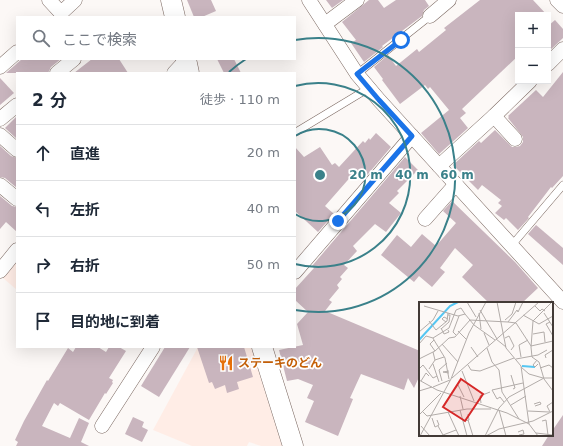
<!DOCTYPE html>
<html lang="ja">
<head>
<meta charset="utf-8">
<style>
  :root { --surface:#fff; --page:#f6f6f7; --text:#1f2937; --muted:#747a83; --line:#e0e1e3 }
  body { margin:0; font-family:"DejaVu Sans","Noto Sans JP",sans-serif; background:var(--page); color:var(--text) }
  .controls { position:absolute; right:12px; top:12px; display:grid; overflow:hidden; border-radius:0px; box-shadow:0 4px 16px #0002 }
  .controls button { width:36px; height:36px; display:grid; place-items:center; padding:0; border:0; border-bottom:1px solid var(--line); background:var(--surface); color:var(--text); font:20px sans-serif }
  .stop { position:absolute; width:12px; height:12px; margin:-9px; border:3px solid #1a73e8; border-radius:50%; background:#fff }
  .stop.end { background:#1a73e8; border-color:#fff; box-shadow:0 1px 4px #0008 }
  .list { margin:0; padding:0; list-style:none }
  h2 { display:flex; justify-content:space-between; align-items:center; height:52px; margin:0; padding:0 16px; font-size:17px }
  h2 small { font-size:13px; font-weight:400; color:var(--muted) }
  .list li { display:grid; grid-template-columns:26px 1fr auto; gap:12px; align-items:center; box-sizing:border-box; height:56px; padding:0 16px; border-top:1px solid var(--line) }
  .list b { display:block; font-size:15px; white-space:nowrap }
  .list em { font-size:13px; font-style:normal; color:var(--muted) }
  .icon { flex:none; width:22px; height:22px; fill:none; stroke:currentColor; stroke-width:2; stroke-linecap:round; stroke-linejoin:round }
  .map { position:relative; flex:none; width:563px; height:446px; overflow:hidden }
  .search { position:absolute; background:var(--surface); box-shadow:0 4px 16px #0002; left:16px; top:16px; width:280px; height:44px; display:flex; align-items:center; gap:10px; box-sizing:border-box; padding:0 14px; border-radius:0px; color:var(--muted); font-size:15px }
  .panel { position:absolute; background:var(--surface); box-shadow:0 4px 16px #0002; left:16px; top:72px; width:280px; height:276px; border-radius:0px }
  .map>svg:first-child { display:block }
  .built { fill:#ffede6 }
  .building { fill:#c9b5be }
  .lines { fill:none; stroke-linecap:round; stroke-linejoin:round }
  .service-casing { stroke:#7b6861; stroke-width:8 }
  .minor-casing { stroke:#7b6861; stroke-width:15 }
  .secondary-casing { stroke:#7b6861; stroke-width:21 }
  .service { stroke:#fff; stroke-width:7 }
  .minor { stroke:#fff; stroke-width:14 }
  .secondary { stroke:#fff; stroke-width:20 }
  .route { stroke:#1a73e8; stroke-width:5 }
  .ring { fill:none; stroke:#3a818a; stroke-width:2 }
  .labels { text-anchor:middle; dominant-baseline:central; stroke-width:3.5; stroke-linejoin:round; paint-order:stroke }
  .food-label { font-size:12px; font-weight:bold; fill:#c56008; stroke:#fff; text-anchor:start }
  .inset-river { fill:none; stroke:#55c6f2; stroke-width:2 }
  .inset-road { fill:none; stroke:#b2aca9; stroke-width:1 }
  .view { fill:#d62828; fill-opacity:0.15; stroke:#d62828; stroke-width:2 }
  .inset-edge { fill:none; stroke:#423a36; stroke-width:2 }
  .centre { fill:#3a818a; stroke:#fff; stroke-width:2 }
  .ring-label { font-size:12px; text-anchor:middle; font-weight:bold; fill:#3a818a; stroke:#fff; stroke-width:3.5; stroke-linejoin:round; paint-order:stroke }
</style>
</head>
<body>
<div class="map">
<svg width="563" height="446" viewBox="0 0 563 446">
  <rect width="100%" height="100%" fill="#fcf8f6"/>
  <g class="built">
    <polygon points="17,258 17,290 3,278"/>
    <polygon points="198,347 251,347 282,446 261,446 249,442 247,446 192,446 153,430"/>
  </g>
  <g class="building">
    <polygon points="187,0 211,0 216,11 202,17 194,17"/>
    <polygon points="326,0 343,0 332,8"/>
    <polygon points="369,0 378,0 384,8 396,0 425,0 429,6 424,10 422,16 382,46 383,47 364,62 351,43 356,40 342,22"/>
    <polygon points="480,0 533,0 547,15 518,15 518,56 462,109 466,113 460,118 468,128 439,154 421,133 449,110 430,87 428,89 425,85 400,104 382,80 383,79 374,67 388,55 396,66 417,49 419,52 446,30 444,28"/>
    <polygon points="555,20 563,29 563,38 548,52 548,26"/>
    <polygon points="22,59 61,59 51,67 48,73 6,73"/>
    <polygon points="92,59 119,59 128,73 74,73"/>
    <polygon points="217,59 234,59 241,73 224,73"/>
    <polygon points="563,72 563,176 552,188 551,187 528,217 529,218 518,230 506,218 504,220 495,213 502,206 498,203 501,200 482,185 478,190 453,165 479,141 481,143 495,130 512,147 516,147 520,146 523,142 523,137 508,118 509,117 508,116 536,90 543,97"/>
    <polygon points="0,78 14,93 0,105"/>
    <polygon points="17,116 17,139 5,128"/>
    <polygon points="376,133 391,147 363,180 354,173 325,206 334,214 318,232 295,211 295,147 304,157 320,147 332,165 335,163 339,167 363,141 365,143 369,138 370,140"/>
    <polygon points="0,146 11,156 17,158 17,188 5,178 0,177"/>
    <polygon points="405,157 418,170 397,191 399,193 389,203 401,213 386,232 375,224 353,246 357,251 344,265 348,268 340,277 342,279 337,285 339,288 329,300 332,302 325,311 420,351 420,375 414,388 408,378 404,390 361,374 350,398 353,399 338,436 305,422 314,401 307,398 313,385 298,379 287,381 279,350 303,345 297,324 308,312 295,300 295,289 314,268 312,266"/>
    <polygon points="0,196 12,206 17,207 17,232 6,222 0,229"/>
    <polygon points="452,201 515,262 538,288 522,303 489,303 462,277 473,265 455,248 440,268 445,272 432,287 419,276 414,282 381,255 397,235 411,247 422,234 436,246 456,223 443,211"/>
    <polygon points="536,225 563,248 563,265 528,234"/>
    <polygon points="76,347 98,347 106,352 109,347 119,347 126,351 109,378 113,380 112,382 113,383 106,394 105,393 89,420 60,403 58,406 54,403 42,426 70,438 79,418 89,423 81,442 89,446 16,446 18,442 15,440 24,421 47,380 48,381 68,348 73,352"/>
    <polygon points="165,347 190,347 159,397 141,386"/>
    <polygon points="197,347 244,347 253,377 237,382 239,389 227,393 225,385 215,389 212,382 209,383"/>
    <polygon points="563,415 563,446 542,446 549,435 552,435 552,431"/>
    <polygon points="133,417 144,422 142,427 148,430 142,442 125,434"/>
  </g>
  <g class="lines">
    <g class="service-casing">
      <g id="service">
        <polyline points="357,74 430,16"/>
        <polyline points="296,132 369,88"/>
        <polyline points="512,245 563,185"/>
      </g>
    </g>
    <g class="minor-casing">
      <g id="minor">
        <polyline points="49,0 61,13 75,0"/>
        <polyline points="309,0 357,74 379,100 563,302"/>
        <polyline points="557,0 563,6"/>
        <polyline points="430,16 449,0"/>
        <polyline points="325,24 357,0"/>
        <polyline points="548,64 563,49"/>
        <polyline points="0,67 17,52"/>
        <polyline points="57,73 74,59"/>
        <polyline points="174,73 186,60"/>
        <polyline points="494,116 515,139"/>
        <polyline points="0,119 17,105"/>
        <polyline points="0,135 17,150"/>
        <polyline points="439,166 494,116 530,81"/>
        <polyline points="0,185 17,199"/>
        <polyline points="425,219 456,184"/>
        <polyline points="0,271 17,250"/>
        <polyline points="295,272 412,136"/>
        <polyline points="102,426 153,347"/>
      </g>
    </g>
    <g class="secondary-casing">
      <g id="secondary">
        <polyline points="171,0 175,17"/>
        <polyline points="186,59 189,73"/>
        <polyline points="262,347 293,446"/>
      </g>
    </g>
    <use href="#service" class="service"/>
    <use href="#minor" class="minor"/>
    <use href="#secondary" class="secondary"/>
  </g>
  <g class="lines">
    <polyline class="route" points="338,221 412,136 379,100 357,74 401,40"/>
  </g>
  <g class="ring">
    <path d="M295 136A46 46 0 1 1 295 214"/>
    <path d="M295 86A92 92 0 1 1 295 264"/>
    <path d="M229 72A137 137 0 0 1 246 59M295 40A137 137 0 1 1 295 310"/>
  </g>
  <defs>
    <g id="restaurant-bare" transform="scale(1.2)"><path d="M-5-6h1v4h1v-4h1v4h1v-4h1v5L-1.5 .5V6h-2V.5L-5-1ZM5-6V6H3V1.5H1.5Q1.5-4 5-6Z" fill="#e8710a" stroke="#fff" stroke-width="2.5" paint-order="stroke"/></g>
  </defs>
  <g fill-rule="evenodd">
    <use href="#restaurant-bare" x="226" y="363"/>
  </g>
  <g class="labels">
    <g class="food-label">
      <text x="238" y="363">ステーキのどん</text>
    </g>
  </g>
  <g transform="translate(419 302)">
    <rect width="134" height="134" fill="#fcf8f6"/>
    <path class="inset-river" d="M0 38 31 4 39 0M103 64 116 65"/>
    <path class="inset-road" d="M48 0 57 15M78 0 87 46 102 64 110 122M133 0 114 19 112 45 113 55 120 60 125 77 134 89M5 4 39 14 46 12 55 23 76 38M116 4 121 9 123 7 126 9M61 8 78 37M60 11 62 27M125 11 134 25M104 13 120 22 134 14M86 18 93 12 97 0M10 19 17 28 28 19 29 11M27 20 23 17 25 15 29 17M89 20 97 21 112 44M131 20 127 22 134 34M22 26 25 32 30 30 29 28M22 27 30 20 31 13H29M39 29 48 38M0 30 14 18 19 9M65 31 70 43M114 32 125 30 126 40M37 33 34 30 40 14M86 36 90 34 95 44 92 48M77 37 87 45M15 38 26 56 30 77M0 42 7 34 14 36M23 42 39 60M112 44 134 39M52 45 59 55M68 46 73 60 80 68 83 90 100 117M16 49 30 36 36 35 51 18 89 20 98 8 99 10 104 0M102 55 100 43 109 38M127 56 126 53 134 48M0 57 14 50M97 57 119 53 128 48M16 58 14 50 16 49 11 42 15 38 14 36 30 26 37 8 42 6 46 12M118 58 114 63 116 65 119 62M14 62 20 80M49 63 52 68 61 69 95 56M102 65 110 72 124 76M121 66 130 63 134 66M0 67 4 63 14 76 18 74M10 67 16 58 25 55M30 69 24 70 30 71M43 69 55 99M92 73 96 86 94 87M33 76 120 0M0 78 18 88 88 111 110 122 119 134M2 79 7 71 10 74M23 79 20 68 28 61M39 83 45 95M14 85 31 78M0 89 13 85M41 94 44 107M85 100 81 95 78 97 73 88 104 81M62 101 61 94 71 90M115 102 121 100 122 102 116 104M92 103 107 94M41 108 48 134M80 108 87 134M3 109 8 114 48 107H72M109 109 130 110M29 110 40 134M131 110 128 104 134 100M0 113 22 91M13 116 16 125 20 123 18 118M49 118 54 134M44 119 50 118 49 112M123 119 127 118 129 133M2 124 11 134M19 124 24 133 37 128M99 130 104 128 105 132 100 133M117 131 134 133M1 134 32 77 50 31 67 0M66 134 80 106 90 95 125 76H134M67 134 80 127 114 119 134 109"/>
    <path class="view" d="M42 77 64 92 46 119 24 105Z"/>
    <rect width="134" height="134" class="inset-edge"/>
  </g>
  <circle cx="320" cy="175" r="6" class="centre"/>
  <g class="ring-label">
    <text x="366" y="179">20 m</text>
    <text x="412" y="179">40 m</text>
    <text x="457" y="179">60 m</text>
  </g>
</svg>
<div class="controls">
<button>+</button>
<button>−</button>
</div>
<div class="stop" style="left:401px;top:40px"></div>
<div class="stop end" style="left:338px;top:221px"></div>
<div class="search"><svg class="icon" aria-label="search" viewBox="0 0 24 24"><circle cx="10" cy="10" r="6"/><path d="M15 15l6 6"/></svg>ここで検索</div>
<section class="panel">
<h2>2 分<small>徒歩 · 110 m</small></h2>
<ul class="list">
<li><svg class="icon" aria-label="ahead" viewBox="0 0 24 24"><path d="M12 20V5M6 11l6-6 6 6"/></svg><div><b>直進</b></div><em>20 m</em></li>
<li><svg class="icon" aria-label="left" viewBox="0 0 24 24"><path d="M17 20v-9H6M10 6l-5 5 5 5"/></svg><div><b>左折</b></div><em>40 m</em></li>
<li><svg class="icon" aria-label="right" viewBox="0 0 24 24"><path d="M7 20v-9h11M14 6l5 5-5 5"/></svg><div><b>右折</b></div><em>50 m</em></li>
<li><svg class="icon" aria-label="arrive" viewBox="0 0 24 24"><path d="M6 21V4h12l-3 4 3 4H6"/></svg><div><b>目的地に到着</b></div></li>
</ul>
</section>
</div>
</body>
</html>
